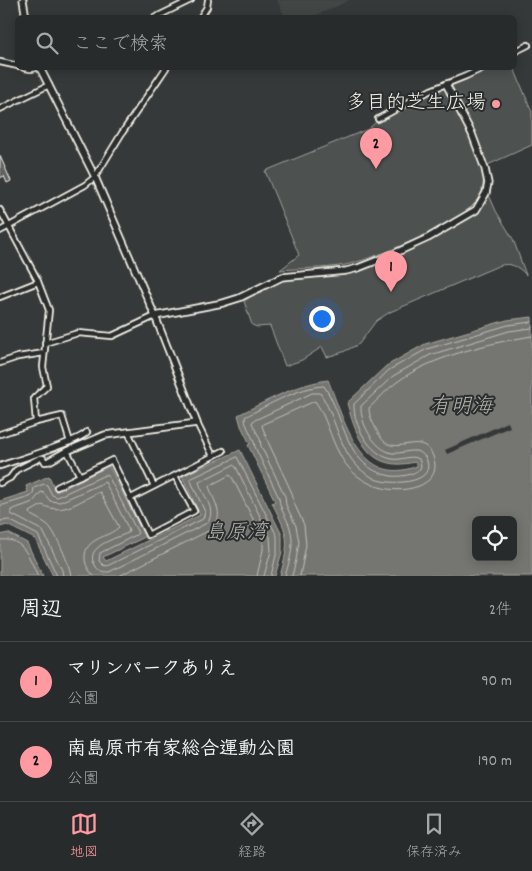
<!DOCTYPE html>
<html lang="ja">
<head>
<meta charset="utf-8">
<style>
  :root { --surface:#282b2b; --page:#303333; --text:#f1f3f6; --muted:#a5a7a9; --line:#444747; --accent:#ff9aa2 }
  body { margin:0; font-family:Dekko,"Klee One",sans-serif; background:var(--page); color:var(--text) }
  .controls { position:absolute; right:15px; bottom:15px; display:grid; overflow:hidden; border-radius:8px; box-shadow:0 2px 12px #0003 }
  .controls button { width:45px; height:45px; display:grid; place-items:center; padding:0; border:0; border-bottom:1px solid var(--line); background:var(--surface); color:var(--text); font:25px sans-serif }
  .you { position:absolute; left:321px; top:318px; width:18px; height:18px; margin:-12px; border:4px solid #fff; border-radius:50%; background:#1a73e8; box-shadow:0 0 0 8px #1a73e833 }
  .badge { display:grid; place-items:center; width:32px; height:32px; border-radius:50%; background:var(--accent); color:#111; font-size:16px; font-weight:700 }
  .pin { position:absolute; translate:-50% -41px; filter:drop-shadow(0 1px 2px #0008) }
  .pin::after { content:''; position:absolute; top:26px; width:18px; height:15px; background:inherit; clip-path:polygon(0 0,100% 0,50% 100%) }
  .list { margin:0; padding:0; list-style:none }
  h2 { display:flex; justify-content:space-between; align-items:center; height:65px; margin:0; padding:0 20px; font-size:21px }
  h2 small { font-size:16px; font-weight:400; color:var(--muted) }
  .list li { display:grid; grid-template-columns:32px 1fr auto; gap:15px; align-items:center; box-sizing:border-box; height:80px; padding:0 20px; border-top:1px solid var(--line) }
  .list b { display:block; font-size:19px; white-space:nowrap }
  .list p { margin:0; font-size:16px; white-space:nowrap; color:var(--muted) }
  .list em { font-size:16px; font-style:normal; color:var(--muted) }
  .icon { flex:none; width:28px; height:28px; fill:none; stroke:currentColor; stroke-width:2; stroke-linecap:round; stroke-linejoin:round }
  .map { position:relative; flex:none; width:532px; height:576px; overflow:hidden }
  .search { position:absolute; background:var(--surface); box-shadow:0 2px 12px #0003; left:15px; right:15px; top:15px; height:55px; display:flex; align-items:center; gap:12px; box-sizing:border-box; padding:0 18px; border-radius:8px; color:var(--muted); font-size:19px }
  .sheet { height:225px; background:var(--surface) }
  nav { display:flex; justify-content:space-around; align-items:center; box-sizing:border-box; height:70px; border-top:1px solid var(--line); background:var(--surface); font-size:14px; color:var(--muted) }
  nav a { display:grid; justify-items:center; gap:2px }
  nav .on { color:var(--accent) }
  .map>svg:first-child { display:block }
  .built { fill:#434645 }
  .green { fill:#4e514f; stroke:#a1a19c }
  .water { fill:#757572; stroke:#a8a7a1; fill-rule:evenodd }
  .pier { fill:#363939 }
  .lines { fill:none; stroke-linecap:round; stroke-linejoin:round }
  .shore { stroke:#c1bfb9; stroke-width:1 }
  .building { fill:#616362; stroke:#f4f1e8 }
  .minor-casing { stroke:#f4f1e8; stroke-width:8 }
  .tertiary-casing { stroke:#f4f1e8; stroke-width:9 }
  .minor { stroke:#2a2d2e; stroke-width:4.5 }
  .tertiary { stroke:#2a2d2e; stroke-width:5.5 }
  .poi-dot { fill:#ff9aa2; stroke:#2a2d2e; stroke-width:2 }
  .labels { text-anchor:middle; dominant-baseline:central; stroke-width:4; stroke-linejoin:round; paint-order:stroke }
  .poi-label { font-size:20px; fill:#f4f1e8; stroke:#2a2d2e; text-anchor:end }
  .water-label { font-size:21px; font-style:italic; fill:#b4b3ad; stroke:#2a2d2e }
</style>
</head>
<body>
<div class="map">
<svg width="532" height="576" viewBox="0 0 532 576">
  <rect width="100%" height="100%" fill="#363939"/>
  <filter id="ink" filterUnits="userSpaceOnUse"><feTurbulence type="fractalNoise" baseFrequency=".02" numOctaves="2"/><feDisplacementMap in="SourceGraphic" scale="10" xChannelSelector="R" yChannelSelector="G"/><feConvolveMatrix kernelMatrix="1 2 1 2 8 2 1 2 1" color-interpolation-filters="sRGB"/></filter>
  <g filter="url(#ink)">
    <polygon class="built" points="277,0 350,0 311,18 285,17"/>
    <g class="green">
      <path d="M488 68H514L532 112V145L483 167C484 180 484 193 475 203 458 224 372 260 345 265 324 269 301 268 280 270L299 255 265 171 368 129C401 99 449 86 488 68Z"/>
      <path d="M489 195 496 211 513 239 526 275C518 266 510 262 498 266L390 312 376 321 359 344 343 352 327 357 322 347 302 360 285 366 270 326 257 327 252 325 244 301 256 293 285 279 347 274 396 257 429 241 470 218 479 211Z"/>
    </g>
    <g class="water">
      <path d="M532 317V576H280C290 540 289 536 272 503L275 501 248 445 250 444 241 426 238 415C267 401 296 384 328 380 344 419 360 489 417 466L415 462C370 473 357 440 347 403L386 366 425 344 507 320ZM476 520H513V557H476Z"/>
      <polygon points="240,450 282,535 282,552 275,576 53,576 35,539 7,525 0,527 0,501 28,492 26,486 49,476 56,492 109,466 145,537 103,557 106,561 200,515 182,476"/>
      <polygon points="8,533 27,543 43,576 0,576 0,535"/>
    </g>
    <polygon class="pier" points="508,422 510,427 447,454 445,450"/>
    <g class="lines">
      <g class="shore">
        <polyline points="0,506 30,497 33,494 34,488 44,484 47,485 52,495 57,497 107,474 138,533 136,535 100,553 99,561 103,565 107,566 203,519 205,512 190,479 237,457 277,536 277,551 271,576"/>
        <polyline points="0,521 9,520 38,535 57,576"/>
        <path d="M0 540C24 537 29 558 38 576"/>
        <path d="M63 576 62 570 43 531 11 514V510L33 502 41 492 44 493 50 501 60 502 105 482 129 530 128 533C116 538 83 547 95 565 98 571 102 572 109 572L207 523C218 510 202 495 199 482L233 465 236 467 270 537 271 551 264 576"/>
        <path d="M71 576C70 565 56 533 48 525 43 521 36 518 31 515L30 512 42 505C65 516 79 500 100 492L119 527C108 538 84 538 85 558 85 565 89 571 94 576"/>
        <path d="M119 576 212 529C226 514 213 501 209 486L230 475 232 477 263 539V550L257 576"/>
        <path d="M285 576C290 560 295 544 290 528 287 517 280 511 279 498L255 447C254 436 245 428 245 417 268 405 299 387 324 386 346 418 344 468 391 476 401 477 413 475 420 469L421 465 419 459C411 454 401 461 392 459 370 455 353 425 354 404L389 370 427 349 508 325 532 322"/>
        <path d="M292 576 296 560 299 542 296 526 286 505 285 496 261 446 260 439 252 423 253 421 312 393H320C336 416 338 448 359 468 363 472 370 476 375 479 388 485 435 485 427 461 425 455 422 453 416 451 408 450 401 454 392 453 374 449 360 423 361 406L393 376 430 355 509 331 532 328"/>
        <path d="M300 576 306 545 304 525 294 503 292 493 269 444 262 426 263 424 315 401C326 416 330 437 339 453 353 483 389 497 419 486 428 482 435 476 435 466 435 461 433 456 431 452 420 435 403 450 388 444 382 441 379 435 376 429 373 423 369 416 369 408 378 400 387 389 397 382 432 356 490 343 532 336"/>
      </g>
    </g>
    <polygon class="building" points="0,156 11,181 7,183 4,176 0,178"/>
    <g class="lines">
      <g class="minor-casing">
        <g id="minor">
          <polyline points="154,18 191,0"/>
          <polyline points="200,18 207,7 208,0"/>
          <polyline points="514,52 528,45"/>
          <polyline points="0,62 18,66"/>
          <polyline points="24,68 31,69 36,68"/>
          <polyline points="0,109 49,85"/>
          <polyline points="378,119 431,90 466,76 483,68"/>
          <polyline points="0,210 37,279 49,310 43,367 47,386 34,398 36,422"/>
          <polyline points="0,231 85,185 95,177 122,133 166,68"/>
          <polyline points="0,297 38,282"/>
          <polyline points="45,343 78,333 112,336 155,316"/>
          <polyline points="0,363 18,357 44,353"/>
          <polyline points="197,423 213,456"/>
          <polyline points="128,432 154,486"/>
          <polyline points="0,434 36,422 62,416 70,442"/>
          <polyline points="67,451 80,476"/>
          <path d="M0 466C16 460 79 442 87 432"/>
          <polyline points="0,483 10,478 16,470 40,458 43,458 45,462 49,461"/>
          <polyline points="57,487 112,460 148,535 194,511 175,476"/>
          <polyline points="131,498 223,451"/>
        </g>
      </g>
      <g class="tertiary-casing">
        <g id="tertiary">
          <polyline points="23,0 26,18"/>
          <polyline points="40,68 95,177 155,316 197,423 105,435 67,451 49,461"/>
          <polyline points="155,316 223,303 239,298 282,277 346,271 358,268 391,255 428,238 476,210 486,193 488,183 485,169 472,134 446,84"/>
        </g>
      </g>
      <use href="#minor" class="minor"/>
      <use href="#tertiary" class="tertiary"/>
    </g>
  </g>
  <circle class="poi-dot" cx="496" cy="104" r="5"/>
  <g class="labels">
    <g class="poi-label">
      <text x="486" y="104">多目的芝生広場</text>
    </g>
    <g class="water-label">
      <text x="461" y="408">有明海</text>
      <text x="236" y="534">島原湾</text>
    </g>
  </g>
</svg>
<div class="controls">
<button><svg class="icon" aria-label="locate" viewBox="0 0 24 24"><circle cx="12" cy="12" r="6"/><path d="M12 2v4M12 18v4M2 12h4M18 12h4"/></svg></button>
</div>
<div class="you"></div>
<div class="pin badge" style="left:391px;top:292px">1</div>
<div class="pin badge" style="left:376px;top:169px">2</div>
<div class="search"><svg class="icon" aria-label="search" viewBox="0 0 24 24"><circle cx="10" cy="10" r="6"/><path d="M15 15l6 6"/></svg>ここで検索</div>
</div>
<section class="sheet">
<h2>周辺<small>2件</small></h2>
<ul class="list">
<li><span class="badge">1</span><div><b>マリンパークありえ</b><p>公園</p></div><em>90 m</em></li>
<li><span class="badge">2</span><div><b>南島原市有家総合運動公園</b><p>公園</p></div><em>190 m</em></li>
</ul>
</section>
<nav>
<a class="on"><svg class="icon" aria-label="map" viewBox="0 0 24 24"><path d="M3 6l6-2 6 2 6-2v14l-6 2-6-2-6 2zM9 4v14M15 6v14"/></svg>地図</a>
<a><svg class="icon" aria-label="directions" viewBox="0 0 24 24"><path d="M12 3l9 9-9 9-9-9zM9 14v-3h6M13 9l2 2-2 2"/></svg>経路</a>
<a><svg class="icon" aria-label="saved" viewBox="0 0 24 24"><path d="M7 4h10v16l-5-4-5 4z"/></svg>保存済み</a>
</nav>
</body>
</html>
